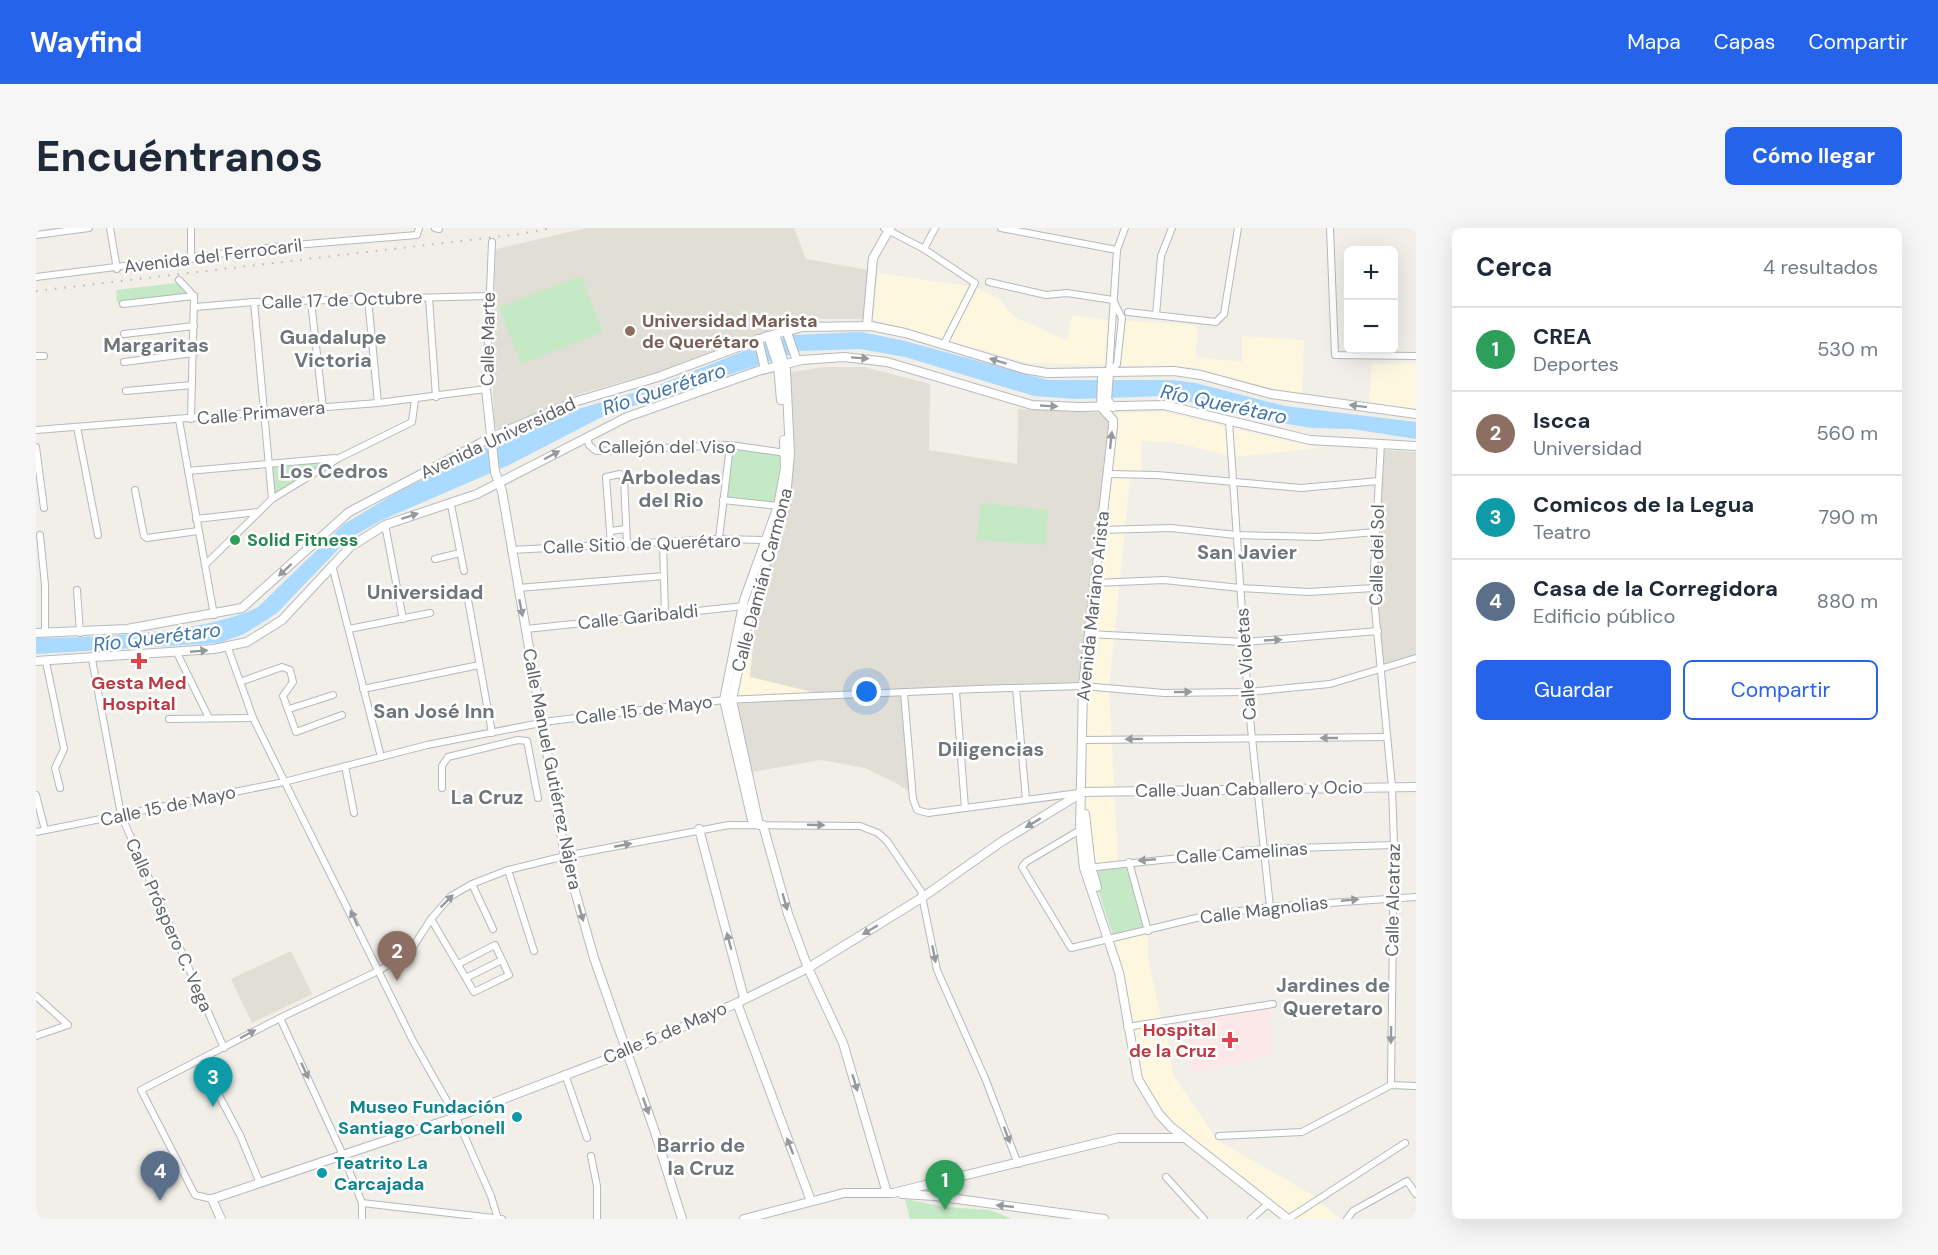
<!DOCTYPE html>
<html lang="es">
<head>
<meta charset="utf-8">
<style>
  :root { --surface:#fff; --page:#f6f6f7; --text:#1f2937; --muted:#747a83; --line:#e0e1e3; --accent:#2563eb }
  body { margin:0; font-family:"DM Sans",sans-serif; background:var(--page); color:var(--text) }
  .controls { position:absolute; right:18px; top:18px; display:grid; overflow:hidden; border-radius:9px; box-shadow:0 6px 24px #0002 }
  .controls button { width:54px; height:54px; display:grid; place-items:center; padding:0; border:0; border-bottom:2px solid var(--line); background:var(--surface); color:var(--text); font:30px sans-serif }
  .you { position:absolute; left:831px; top:464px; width:21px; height:21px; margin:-15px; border:4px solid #fff; border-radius:50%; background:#1a73e8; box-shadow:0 0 0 9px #1a73e833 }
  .badge { display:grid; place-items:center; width:39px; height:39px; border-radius:50%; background:var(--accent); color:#fff; font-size:20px; font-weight:700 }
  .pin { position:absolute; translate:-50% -50px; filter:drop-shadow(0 2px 3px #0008) }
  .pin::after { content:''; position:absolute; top:32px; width:21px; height:18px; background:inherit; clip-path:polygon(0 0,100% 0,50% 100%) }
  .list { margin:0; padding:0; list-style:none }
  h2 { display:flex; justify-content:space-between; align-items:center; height:78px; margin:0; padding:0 24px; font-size:26px }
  h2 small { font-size:20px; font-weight:400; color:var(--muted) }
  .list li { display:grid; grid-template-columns:39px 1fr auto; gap:18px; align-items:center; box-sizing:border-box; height:84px; padding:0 24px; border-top:2px solid var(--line) }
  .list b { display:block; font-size:22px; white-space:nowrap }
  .list p { margin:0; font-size:20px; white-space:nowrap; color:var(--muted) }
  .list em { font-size:20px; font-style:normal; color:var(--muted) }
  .actions { display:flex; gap:12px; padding:18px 24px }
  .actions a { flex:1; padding:14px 0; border:2px solid var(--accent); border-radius:9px; text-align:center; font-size:21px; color:var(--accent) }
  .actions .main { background:var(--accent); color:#fff }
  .map { position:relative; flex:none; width:1380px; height:991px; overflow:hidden; border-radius:9px }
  header { display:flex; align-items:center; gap:36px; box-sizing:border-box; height:84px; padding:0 30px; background:var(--accent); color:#fff }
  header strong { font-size:28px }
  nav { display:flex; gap:33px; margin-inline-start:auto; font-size:21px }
  .intro { display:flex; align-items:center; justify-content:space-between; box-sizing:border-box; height:144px; padding:0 36px }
  h1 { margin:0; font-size:42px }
  .button { padding:15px 27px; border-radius:9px; background:var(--accent); color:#fff; font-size:21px; font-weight:700 }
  main { display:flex; gap:36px; padding:0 36px }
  aside { flex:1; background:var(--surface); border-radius:9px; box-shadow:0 6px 24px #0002 }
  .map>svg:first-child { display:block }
  .commercial { fill:#fef7e0 }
  .education { fill:#e1ded6 }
  .medical { fill:#fce8e6 }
  .green { fill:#c5e8c5 }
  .water { fill:#aadaff }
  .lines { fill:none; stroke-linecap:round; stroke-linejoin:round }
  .street-casing { stroke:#b5b8bc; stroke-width:8 }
  .secondary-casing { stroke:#b6babf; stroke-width:10 }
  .street { stroke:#fff; stroke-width:6 }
  .secondary { stroke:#fff; stroke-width:8 }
  .rail { stroke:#b6b7b8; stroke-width:2; stroke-dasharray:1.5 8; stroke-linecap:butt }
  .oneway { fill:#979a9d }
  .education-dot { fill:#8d6e63; stroke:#fff; stroke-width:2 }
  .leisure-dot { fill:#2e9e5b; stroke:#fff; stroke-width:2 }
  .health-dot { fill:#e0444e; stroke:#fff; stroke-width:2 }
  .culture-dot { fill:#0f9aa8; stroke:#fff; stroke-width:2 }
  .labels { text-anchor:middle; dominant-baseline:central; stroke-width:5; stroke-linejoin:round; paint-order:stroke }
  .street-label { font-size:18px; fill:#5f6368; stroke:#fff }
  .education-label { font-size:18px; font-weight:bold; fill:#785e54; stroke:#fff; text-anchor:start }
  .leisure-label { font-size:18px; font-weight:bold; fill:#27864d; stroke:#fff; text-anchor:start }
  .health-label { font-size:18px; font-weight:bold; fill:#be3a42; stroke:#fff }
  .culture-label { font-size:18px; font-weight:bold; fill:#0d838f; stroke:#fff; text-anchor:end }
  .neighbourhood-label { font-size:20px; font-weight:bold; fill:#70757a; stroke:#fff }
  .water-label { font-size:20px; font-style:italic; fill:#4174aa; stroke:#fff }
</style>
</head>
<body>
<header>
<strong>Wayfind</strong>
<nav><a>Mapa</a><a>Capas</a><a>Compartir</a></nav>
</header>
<div class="intro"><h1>Encuéntranos</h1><a class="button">Cómo llegar</a></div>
<main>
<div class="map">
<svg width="1380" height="991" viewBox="0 0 1380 991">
  <rect width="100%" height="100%" fill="#f1efe8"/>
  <g class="commercial">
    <polygon points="842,45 939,59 962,70 978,89 1031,112 1036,87 1072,92 1161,97 1160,129 1206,134 1206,108 1268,112 1266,166 1210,155 1157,139 992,135 837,91"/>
    <polygon points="1380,135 1380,182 1333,175 1336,136"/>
    <polygon points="1128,184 1273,218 1289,219 1201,229 1137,214 1105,213 1106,247 1094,249 1073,460 1082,635 1055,639 1047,564 1046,467 1077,192 1083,185"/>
    <polygon points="719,365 797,469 696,472"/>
    <polygon points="1112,703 1112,729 1124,786 1130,800 1137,847 1182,913 1275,966 1304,991 1252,991 1135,899 1102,851 1083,744 1085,733 1078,711"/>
  </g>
  <g class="education">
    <polygon points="551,0 758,0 770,31 833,42 828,91 785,91 748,97 618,145 546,165 464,201 458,199 456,124 460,21"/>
    <polygon points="788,139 828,139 894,156 893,222 981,236 982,181 1072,185 1077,192 1047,458 868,465 877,566 860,555 829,540 785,532 711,545 696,472 793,468 714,449 721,372 749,280 749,145"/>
    <polygon points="1344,222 1380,224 1380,430 1345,440 1337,360"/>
    <polygon points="255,723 276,766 216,795 195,751"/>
  </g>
  <polygon class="medical" points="1234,779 1235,828 1155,845 1152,793"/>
  <g class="green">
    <polygon points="545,48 567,104 485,136 463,79"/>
    <polygon points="141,55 154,67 81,75 80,62"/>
    <polygon points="696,220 745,228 740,275 690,270"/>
    <polygon points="298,231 238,266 234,239"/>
    <polygon points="945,275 1012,282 1010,317 941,312"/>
    <polygon points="1093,634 1112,703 1078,711 1055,639"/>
    <polygon points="869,971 909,979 954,982 976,991 874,991"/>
  </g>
  <path class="water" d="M825 104 865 112 1012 152H1137L1160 155 1249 178 1380 194V211L1316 201 1276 200 1239 194 1129 168 1041 171 998 168 869 129 824 121 765 123 570 187 473 237 346 292 312 311 241 385 208 406 183 415 0 426V410C59 410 171 405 222 379L308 296 360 265 464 212 532 184 620 158 718 119 757 107Z"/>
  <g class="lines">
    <g class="street-casing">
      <g id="street">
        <polyline points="74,0 81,41"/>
        <polyline points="155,0 155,31"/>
        <polyline points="399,0 403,1"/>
        <polyline points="848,0 888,21 939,55 908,116"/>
        <polyline points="965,0 1081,22"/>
        <polyline points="1294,0 1299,127 1380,128"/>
        <polyline points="0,7 53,0"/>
        <polyline points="888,21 899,0"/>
        <polyline points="0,49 246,18 381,7 383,0"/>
        <polyline points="143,52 158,68"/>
        <polyline points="953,54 1010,67 1031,65 1077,72"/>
        <polyline points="393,70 400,169"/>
        <polyline points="332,71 342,175"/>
        <polyline points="275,73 287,180"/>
        <polyline points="218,74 236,271"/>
        <polyline points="87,76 158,68"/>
        <polyline points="159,79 218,74 453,68"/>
        <polyline points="1092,84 1180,94 1188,86 1202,0"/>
        <polyline points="1120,87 1125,28 1136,0"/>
        <polyline points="88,106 158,98"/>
        <polyline points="0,128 8,128"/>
        <polyline points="88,134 158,125"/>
        <polyline points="1073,145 1081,22 1089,0"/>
        <polyline points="1073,145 1081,136 1086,90 1077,72"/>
        <polyline points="90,163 156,157"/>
        <polyline points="155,191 158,68"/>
        <polyline points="143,192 178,387"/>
        <polyline points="1193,193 1212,472 1234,679"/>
        <polyline points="41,199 62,307"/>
        <polyline points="0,202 342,175 450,161 456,14"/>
        <polyline points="551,209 553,217 560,223 694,217 750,225"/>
        <polyline points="1345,215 1337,360 1356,559 1358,617 1355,857"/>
        <polyline points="0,219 8,280"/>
        <polyline points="152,243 299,230"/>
        <polyline points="1072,246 1121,247 1265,260 1343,253"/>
        <polyline points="99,262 108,308 111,310 162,303"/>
        <polyline points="687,272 742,278"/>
        <polyline points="415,277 428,343"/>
        <polyline points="160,291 222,284"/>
        <polyline points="349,297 367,391"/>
        <polyline points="1065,302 1135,300 1200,307 1282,309 1339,304"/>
        <polyline points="574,303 590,301"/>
        <polyline points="4,307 9,357 9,405"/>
        <polyline points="683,311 694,217"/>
        <polyline points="627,314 629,387"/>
        <polyline points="575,317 570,249 584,246 588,251 591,316"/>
        <polyline points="475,322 683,311 731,312"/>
        <polyline points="399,331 424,325"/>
        <polyline points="169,337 236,271 303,230 376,194 379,171"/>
        <polyline points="296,337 345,529"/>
        <polyline points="1059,355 1128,352 1204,360 1273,364 1337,360"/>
        <polyline points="482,360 628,348"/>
        <polyline points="41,362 44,405"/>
        <polyline points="431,366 456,505"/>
        <polyline points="313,401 394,385"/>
        <polyline points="490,401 708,378"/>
        <polyline points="1052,406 1209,414 1342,403"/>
        <polyline points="192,420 217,490 377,813 420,889 455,968 462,991"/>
        <polyline points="141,425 173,490"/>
        <polyline points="56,431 85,587 188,820"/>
        <polyline points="10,434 28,521 19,540 24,560"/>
        <polyline points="204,454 246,439 254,442 257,454 247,468 260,504 306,487"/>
        <polyline points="980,460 990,571"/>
        <polyline points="327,461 443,437"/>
        <polyline points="920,463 929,580"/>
        <polyline points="868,465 877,571 881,582 892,585 1043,565"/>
        <polyline points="253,481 297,467"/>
        <polyline points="133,491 217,490"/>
        <polyline points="1047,512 1351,509"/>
        <polyline points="309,538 318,585"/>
        <polyline points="406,560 406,538 412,529 482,512 491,513 502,570"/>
        <polyline points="0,567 9,602"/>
        <polyline points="1044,602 990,634 986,639 1035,720 1173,687 1234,679 1380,669"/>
        <polyline points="0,604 248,554 391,517 515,493 688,472 941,461 1047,458 1128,465 1212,464 1294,456 1380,430"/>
        <polyline points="1093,634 1112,703"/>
        <polyline points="1051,640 1227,621 1358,617"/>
        <polyline points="472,642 498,723"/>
        <polyline points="436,656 457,701"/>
        <polyline points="395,691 438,764 473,747 459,717 422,736"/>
        <polyline points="430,750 466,732"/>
        <polyline points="0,768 32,797 0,808"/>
        <polyline points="244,790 307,927 326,975 326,991"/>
        <polyline points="1091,799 1237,776"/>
        <polyline points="164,832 204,907 223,953"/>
        <polyline points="529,846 551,910"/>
        <polyline points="1183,908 1266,904 1355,857 1380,858"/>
        <polyline points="555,928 561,958 561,991"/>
        <polyline points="1130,949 1168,991"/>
        <polyline points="176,971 159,967 105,862 244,790 342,743 373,725 395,691 415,668 436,656 472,642 529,628 693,597 824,598 842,605 851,613 885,663 901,742 949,850 982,936"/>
        <polyline points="326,975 466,991"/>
        <polyline points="1215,991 1233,975"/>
        <polyline points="1252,991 1369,915"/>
        <polyline points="1311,991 1317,983 1371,953 1380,966"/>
      </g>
    </g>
    <g class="secondary-casing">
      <g id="secondary">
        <polyline points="831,97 837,30 854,0"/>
        <polyline points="750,102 761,133"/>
        <polyline points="732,108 742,138 745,172"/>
        <polyline points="722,111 729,141"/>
        <polyline points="1073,145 1071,172 1077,179"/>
        <polyline points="1072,146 1066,150 1065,179 1077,192 1077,198 1047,458 1044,602 1048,640 1083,744 1102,851 1123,886 1135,899 1252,991"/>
        <polyline points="450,161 459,244 466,263 529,628 558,730 619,904 646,991"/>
        <polyline points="0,405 91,401 206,380 313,284 456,209 538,174 622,149 732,108 767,99 835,98 869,105 988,141 1011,145 1138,143 1165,147 1235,166 1380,186"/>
        <polyline points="0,433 178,421 211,414 246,392 314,319 349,297 441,266 591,189 722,143 766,132 808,129 851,134 996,177 1044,179 1128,177 1274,212 1380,218"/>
        <polyline points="1049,586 1055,639 1061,659"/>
        <polyline points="717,596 688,472 708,372 742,278 749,240 748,212"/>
        <polyline points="723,597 696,472 715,379 749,280 754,226 750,142 739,106"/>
        <polyline points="727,597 752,686 772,740 807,815 851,965"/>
        <polyline points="663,601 708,770"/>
        <polyline points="701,775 775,973"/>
        <polyline points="866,966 899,968 1068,991"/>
        <polyline points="185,991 176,971 420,889 590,824 701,775 772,740 887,669 965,614 1047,564 1380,559"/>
        <polyline points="708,991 808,965 857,965 1082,910 1147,910"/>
      </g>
    </g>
    <use href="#street" class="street"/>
    <use href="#secondary" class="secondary"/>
    <polyline class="rail" points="0,63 484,6 516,0"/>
  </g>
  <defs><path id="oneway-solid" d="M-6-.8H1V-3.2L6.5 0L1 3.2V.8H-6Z" transform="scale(1.5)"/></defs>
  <g class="oneway">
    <use href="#oneway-solid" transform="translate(824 130) rotate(4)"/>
    <use href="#oneway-solid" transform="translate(962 133) rotate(-163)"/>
    <use href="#oneway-solid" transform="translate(1013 178) rotate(3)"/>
    <use href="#oneway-solid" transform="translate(1322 178) rotate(-173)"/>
    <use href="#oneway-solid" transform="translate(1075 212) rotate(-84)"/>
    <use href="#oneway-solid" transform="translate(516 227) rotate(-28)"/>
    <use href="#oneway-solid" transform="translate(374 288) rotate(-18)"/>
    <use href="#oneway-solid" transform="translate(249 342) rotate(137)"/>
    <use href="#oneway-solid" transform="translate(485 380) rotate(79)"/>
    <use href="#oneway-solid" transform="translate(1237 412) rotate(-3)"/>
    <use href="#oneway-solid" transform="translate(163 423) rotate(-5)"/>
    <use href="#oneway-solid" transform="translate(1147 464) rotate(-1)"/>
    <use href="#oneway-solid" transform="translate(1293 510) rotate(180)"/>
    <use href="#oneway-solid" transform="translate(1098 511) rotate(179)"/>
    <use href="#oneway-solid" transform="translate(997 595) rotate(149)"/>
    <use href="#oneway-solid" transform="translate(780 597) rotate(2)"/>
    <use href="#oneway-solid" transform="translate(587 617) rotate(-11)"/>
    <use href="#oneway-solid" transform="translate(1111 632) rotate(175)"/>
    <use href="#oneway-solid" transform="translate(1314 672) rotate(-5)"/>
    <use href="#oneway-solid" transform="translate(411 673) rotate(-45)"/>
    <use href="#oneway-solid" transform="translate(749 674) rotate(74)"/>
    <use href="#oneway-solid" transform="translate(545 685) rotate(74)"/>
    <use href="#oneway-solid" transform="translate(318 690) rotate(-115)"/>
    <use href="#oneway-solid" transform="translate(834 702) rotate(149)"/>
    <use href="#oneway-solid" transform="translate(693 713) rotate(-105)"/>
    <use href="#oneway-solid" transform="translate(898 726) rotate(79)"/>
    <use href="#oneway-solid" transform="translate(212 806) rotate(-28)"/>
    <use href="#oneway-solid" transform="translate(1355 807) rotate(91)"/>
    <use href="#oneway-solid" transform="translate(269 843) rotate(65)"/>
    <use href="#oneway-solid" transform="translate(819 855) rotate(73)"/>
    <use href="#oneway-solid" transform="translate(610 878) rotate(70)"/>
    <use href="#oneway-solid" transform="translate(971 907) rotate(69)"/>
    <use href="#oneway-solid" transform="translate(754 918) rotate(-111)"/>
    <use href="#oneway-solid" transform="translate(969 978) rotate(-174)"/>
  </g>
  <circle class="education-dot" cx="594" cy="103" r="6"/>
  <circle class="leisure-dot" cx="199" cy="312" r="6"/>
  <g class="health-dot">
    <path d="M100 424h6v6h6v6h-6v6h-6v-6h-6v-6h6z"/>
    <path d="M1191 803h6v6h6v6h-6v6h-6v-6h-6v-6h6z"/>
  </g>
  <g class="culture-dot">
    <circle cx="481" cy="889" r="6"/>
    <circle cx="286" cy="945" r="6"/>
  </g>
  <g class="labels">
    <g class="street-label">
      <text transform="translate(177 28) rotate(-7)">Avenida del Ferrocaril</text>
      <text transform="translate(306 72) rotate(-2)">Calle 17 de Octubre</text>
      <text transform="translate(452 111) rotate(-89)">Calle Marte</text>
      <text transform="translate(225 185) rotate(-5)">Calle Primavera</text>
      <text transform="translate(462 210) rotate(-25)">Avenida Universidad</text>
      <text x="631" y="219">Callejón del Viso</text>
      <text transform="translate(606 316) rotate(-2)">Calle Sitio de Querétaro</text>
      <text transform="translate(1341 327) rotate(-89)">Calle del Sol</text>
      <text transform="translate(726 352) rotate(-75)">Calle Damián Carmona</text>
      <text transform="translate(1057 378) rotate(-84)">Avenida Mariano Arista</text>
      <text transform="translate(602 389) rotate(-6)">Calle Garibaldi</text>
      <text transform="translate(1210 436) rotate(-94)">Calle Violetas</text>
      <text transform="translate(608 482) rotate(-7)">Calle 15 de Mayo</text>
      <text transform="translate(516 541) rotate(79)">Calle Manuel Gutiérrez Nájera</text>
      <text transform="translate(1213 561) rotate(-1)">Calle Juan Caballero y Ocio</text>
      <text transform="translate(132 578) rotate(-12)">Calle 15 de Mayo</text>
      <text transform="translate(1206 625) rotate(-4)">Calle Camelinas</text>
      <text transform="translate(1357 672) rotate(-89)">Calle Alcatraz</text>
      <text transform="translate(1228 682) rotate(-7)">Calle Magnolias</text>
      <text transform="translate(133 697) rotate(66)">Calle Próspero C. Vega</text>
      <text transform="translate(629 805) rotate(-23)">Calle 5 de Mayo</text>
    </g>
    <g class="education-label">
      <text x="606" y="93">Universidad Marista<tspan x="606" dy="21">de Querétaro</tspan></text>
    </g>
    <g class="leisure-label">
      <text x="211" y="312">Solid Fitness</text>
    </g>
    <g class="health-label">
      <text x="103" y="455">Gesta Med<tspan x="103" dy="21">Hospital</tspan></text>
      <text x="1180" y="802" text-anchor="end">Hospital<tspan x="1180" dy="21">de la Cruz</tspan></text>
    </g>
    <g class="culture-label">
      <text x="469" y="879">Museo Fundación<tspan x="469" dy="21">Santiago Carbonell</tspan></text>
      <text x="298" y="935" text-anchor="start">Teatrito La<tspan x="298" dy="21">Carcajada</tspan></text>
    </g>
    <g class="neighbourhood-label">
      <text x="297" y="109">Guadalupe<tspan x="297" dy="23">Victoria</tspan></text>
      <text x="120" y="117">Margaritas</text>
      <text x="298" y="243">Los Cedros</text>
      <text x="635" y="249">Arboledas<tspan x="635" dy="23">del Rio</tspan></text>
      <text x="1211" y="324">San Javier</text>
      <text x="389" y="364">Universidad</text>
      <text x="398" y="483">San José Inn</text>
      <text x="955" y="521">Diligencias</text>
      <text x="451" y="569">La Cruz</text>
      <text x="1297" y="757">Jardines de<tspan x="1297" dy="23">Queretaro</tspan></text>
      <text x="665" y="917">Barrio de<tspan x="665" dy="23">la Cruz</tspan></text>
    </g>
    <g class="water-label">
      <text transform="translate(628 161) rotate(-18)">Río Querétaro</text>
      <text transform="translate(1188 176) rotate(12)">Río Querétaro</text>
      <text transform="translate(121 409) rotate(-7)">Río Querétaro</text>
    </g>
  </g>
</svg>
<div class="controls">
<button>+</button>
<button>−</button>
</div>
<div class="you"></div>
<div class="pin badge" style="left:909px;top:982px;background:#2e9e5b">1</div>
<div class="pin badge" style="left:361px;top:753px;background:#8d6e63">2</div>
<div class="pin badge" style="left:177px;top:879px;background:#0f9aa8">3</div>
<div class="pin badge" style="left:124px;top:973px;background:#5c6f8a">4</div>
</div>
<aside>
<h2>Cerca<small>4 resultados</small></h2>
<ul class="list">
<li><span class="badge" style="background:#2e9e5b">1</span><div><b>CREA</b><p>Deportes</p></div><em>530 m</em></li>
<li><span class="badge" style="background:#8d6e63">2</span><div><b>Iscca</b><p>Universidad</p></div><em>560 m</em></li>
<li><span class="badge" style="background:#0f9aa8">3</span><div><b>Comicos de la Legua</b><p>Teatro</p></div><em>790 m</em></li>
<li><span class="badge" style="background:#5c6f8a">4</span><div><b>Casa de la Corregidora</b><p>Edificio público</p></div><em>880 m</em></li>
</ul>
<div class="actions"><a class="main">Guardar</a><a>Compartir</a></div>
</aside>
</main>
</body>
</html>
